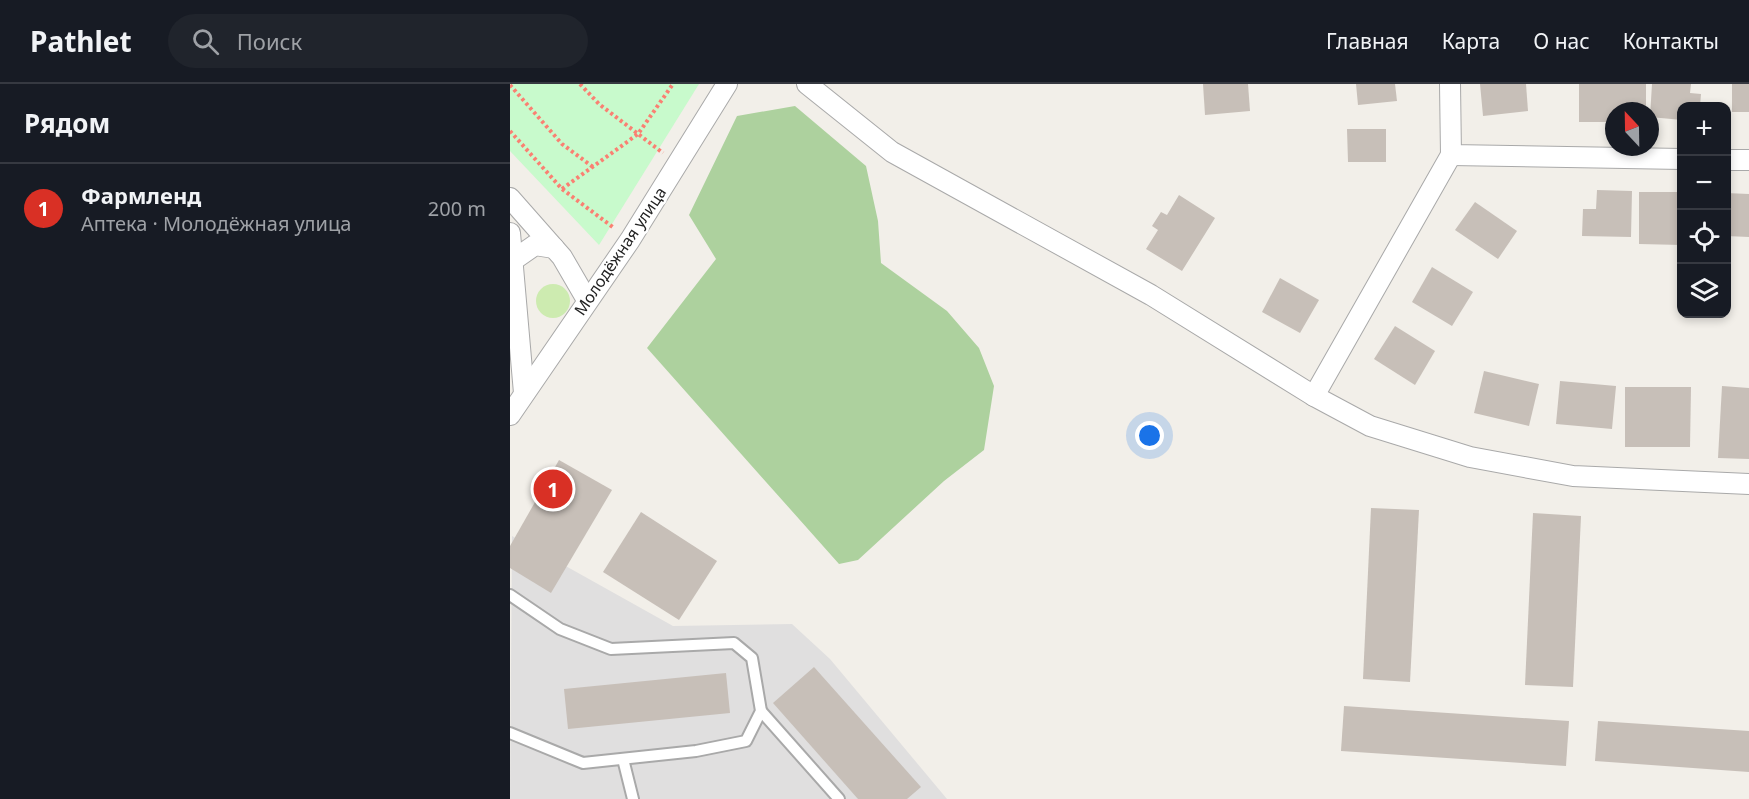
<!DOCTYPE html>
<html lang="ru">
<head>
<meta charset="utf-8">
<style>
  :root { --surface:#171b24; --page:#20242c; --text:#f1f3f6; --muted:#9ea1a6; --line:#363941; --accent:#d93025 }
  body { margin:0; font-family:"Noto Sans",sans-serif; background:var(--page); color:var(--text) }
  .controls { position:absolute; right:18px; top:18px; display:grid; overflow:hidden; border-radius:12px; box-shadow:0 3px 9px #0003 }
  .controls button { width:54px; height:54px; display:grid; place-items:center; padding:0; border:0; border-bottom:2px solid var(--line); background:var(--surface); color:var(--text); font:30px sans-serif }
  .compass { position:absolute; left:1095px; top:18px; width:54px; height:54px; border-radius:50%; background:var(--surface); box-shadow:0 3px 9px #0003; rotate:338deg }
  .you { position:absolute; left:640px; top:352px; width:21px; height:21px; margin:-15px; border:4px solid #fff; border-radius:50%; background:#1a73e8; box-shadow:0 0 0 9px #1a73e833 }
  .badge { display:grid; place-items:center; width:39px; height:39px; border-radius:50%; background:var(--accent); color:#fff; font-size:20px; font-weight:700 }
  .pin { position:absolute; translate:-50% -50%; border:3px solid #fff; box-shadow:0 2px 6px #0006 }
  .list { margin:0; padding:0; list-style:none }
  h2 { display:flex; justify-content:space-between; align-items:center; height:78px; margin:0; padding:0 24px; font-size:26px }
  h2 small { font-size:20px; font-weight:400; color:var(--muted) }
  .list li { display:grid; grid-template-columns:39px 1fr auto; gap:18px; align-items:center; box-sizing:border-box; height:90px; padding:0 24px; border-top:2px solid var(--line) }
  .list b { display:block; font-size:22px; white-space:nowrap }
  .list p { margin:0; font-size:20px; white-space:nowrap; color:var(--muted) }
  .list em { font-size:20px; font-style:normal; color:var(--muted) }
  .icon { flex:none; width:33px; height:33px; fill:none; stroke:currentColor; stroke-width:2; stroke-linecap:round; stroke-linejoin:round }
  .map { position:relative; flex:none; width:1239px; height:715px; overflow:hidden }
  header { display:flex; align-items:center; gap:36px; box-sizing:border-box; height:84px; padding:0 30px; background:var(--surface); border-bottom:2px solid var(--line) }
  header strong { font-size:28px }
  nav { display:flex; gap:33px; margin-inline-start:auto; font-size:21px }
  .search { width:420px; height:54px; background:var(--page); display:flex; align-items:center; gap:15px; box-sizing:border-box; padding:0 21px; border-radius:33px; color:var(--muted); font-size:22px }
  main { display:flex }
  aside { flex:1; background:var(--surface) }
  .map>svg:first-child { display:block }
  .residential { fill:#e0dfdf }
  .grass { fill:#cdebb0 }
  .forest { fill:#add19e }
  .park { fill:#c8facc }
  .building { fill:#c7bfb8 }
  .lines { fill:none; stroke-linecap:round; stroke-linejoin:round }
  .service-casing { stroke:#a9a9a9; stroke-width:14 }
  .minor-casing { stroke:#a9a9a9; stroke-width:22 }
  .path { stroke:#fa8072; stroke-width:4; stroke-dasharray:3 3; stroke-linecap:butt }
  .service { stroke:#fff; stroke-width:10 }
  .minor { stroke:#fff; stroke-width:20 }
  .labels { text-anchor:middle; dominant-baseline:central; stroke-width:5; stroke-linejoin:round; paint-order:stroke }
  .street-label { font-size:16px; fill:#222; stroke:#fff }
</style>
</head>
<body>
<header>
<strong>Pathlet</strong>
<div class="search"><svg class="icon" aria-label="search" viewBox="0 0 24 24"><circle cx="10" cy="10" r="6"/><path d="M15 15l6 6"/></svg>Поиск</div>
<nav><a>Главная</a><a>Карта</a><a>О нас</a><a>Контакты</a></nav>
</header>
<main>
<aside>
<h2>Рядом<small></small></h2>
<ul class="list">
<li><span class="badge">1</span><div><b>Фармленд</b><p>Аптека · Молодёжная улица</p></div><em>200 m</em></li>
</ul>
</aside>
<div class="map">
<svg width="1239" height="715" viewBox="0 0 1239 715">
  <rect width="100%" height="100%" fill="#f2efe9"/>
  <polygon class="residential" points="2,452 163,542 282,540 320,575 437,715 0,715"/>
  <circle class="grass" cx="43" cy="217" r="17"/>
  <polygon class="forest" points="285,22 356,82 368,137 371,179 437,227 469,264 484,302 474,366 434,397 348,476 329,480 137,264 206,175 179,131 227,32"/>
  <polygon class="park" points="0,0 189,0 89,161 0,67"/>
  <g class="building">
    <polygon points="693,0 738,0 740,27 695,31"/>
    <polygon points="846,0 885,0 887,17 848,21"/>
    <polygon points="970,0 1016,0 1018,27 973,32"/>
    <polygon points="1069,0 1136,0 1136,27 1104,27 1104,38 1069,38"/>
    <polygon points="1142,0 1181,0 1180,9 1191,10 1190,22 1172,22 1172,36 1140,33"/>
    <rect x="1222" y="0" width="17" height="28"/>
    <polygon points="837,45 876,45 876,78 838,78"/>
    <polygon points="1087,106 1122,107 1121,153 1072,152 1073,125 1086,125"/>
    <polygon points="1129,108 1171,108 1172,161 1129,160"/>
    <polygon points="1216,109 1239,110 1239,153 1216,152"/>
    <polygon points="669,111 705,134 672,187 636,165 648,146 642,142 651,128 657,131"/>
    <polygon points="965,118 1007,147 988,175 945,146"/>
    <polygon points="922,183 963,208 942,242 902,218"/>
    <polygon points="770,194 809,216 790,249 752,228"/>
    <polygon points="885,242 925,267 905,301 864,275"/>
    <polygon points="974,287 1029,300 1019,342 964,329"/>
    <polygon points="1050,297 1106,302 1102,345 1046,340"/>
    <polygon points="1212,302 1239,304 1239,375 1208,374"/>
    <polygon points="1115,303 1181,303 1180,363 1115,363"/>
    <polygon points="49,376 102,406 41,509 0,484 0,462"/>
    <polygon points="861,424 909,426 900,598 853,595"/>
    <polygon points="131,428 207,477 169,536 93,488"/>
    <polygon points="1023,429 1071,432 1063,603 1015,601"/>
    <polygon points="304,583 411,703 397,715 348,715 263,619"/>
    <polygon points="216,589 220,629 58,645 54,605"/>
    <polygon points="834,622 1059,637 1056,682 831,667"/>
    <polygon points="1088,637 1239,647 1239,688 1085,677"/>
  </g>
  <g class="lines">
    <g class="service-casing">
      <g id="service">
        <polyline points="0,511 50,545 101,565 224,559 242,574 251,627 236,657 186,667 73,679 0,649"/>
        <polyline points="251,627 329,715"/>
        <polyline points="113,675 123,715"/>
      </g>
    </g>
    <g class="minor-casing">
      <g id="minor">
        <polyline points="297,0 382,68 641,211 804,312 860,342 960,373 1063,392 1239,400"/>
        <polyline points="940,0 941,71 1172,75"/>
        <polyline points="1216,76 1239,76"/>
        <polyline points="0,114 52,173 77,216"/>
        <polyline points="0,149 14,309"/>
        <polyline points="2,177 25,161 44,164"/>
        <polyline points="804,312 941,71"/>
        <polyline points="0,331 120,156 217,0"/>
      </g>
    </g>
    <g class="path">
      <polyline points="70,0 89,20 153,69"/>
      <polyline points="0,1 52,60 83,83"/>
      <polyline points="0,47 52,105 104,144"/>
      <polyline points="52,105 128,50 163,0"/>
    </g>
    <use href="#service" class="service"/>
    <use href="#minor" class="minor"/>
  </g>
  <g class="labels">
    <g class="street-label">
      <text transform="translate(110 167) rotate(-56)">Молодёжная улица</text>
    </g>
  </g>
</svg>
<div class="controls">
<button>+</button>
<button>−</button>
<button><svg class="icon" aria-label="locate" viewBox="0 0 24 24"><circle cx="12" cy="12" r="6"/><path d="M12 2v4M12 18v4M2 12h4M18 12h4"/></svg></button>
<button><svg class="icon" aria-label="layers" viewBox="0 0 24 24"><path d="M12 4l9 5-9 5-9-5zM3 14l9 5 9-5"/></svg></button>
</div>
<svg class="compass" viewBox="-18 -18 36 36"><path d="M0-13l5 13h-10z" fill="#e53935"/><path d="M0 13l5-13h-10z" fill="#9ea1a6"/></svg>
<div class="you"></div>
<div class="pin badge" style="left:43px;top:405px">1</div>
</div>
</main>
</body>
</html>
